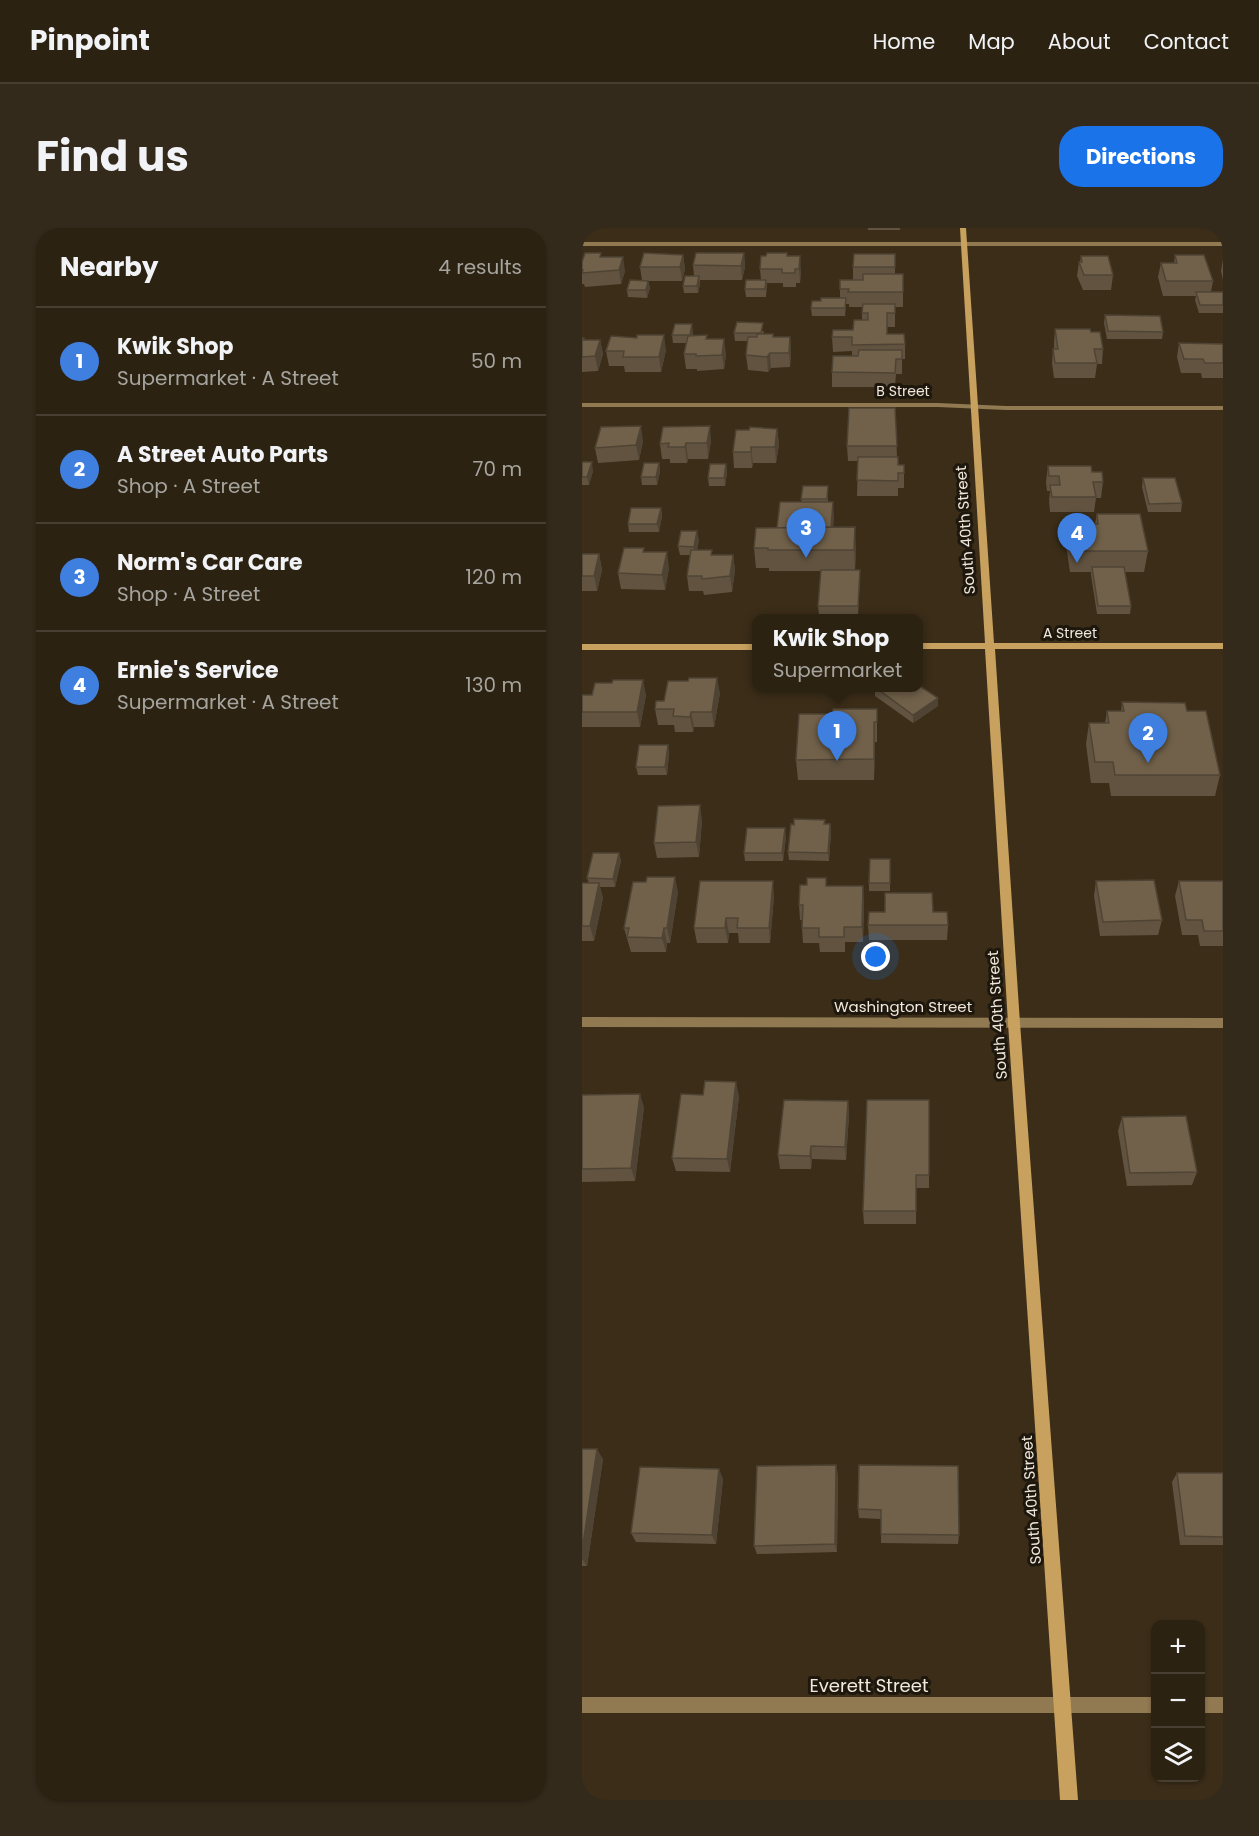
<!DOCTYPE html>
<html lang="en">
<head>
<meta charset="utf-8">
<style>
  :root { --surface:#2c2212; --page:#342a1b; --text:#f1f3f6; --muted:#a6a49f; --line:#483f32; --accent:#1a73e8 }
  body { margin:0; font-family:Poppins,sans-serif; background:var(--page); color:var(--text) }
  .controls { position:absolute; right:18px; bottom:18px; display:grid; overflow:hidden; border-radius:12px; box-shadow:0 2px 4px #0004 }
  .controls button { width:54px; height:54px; display:grid; place-items:center; padding:0; border:0; border-bottom:2px solid var(--line); background:var(--surface); color:var(--text); font:30px sans-serif }
  .you { position:absolute; left:294px; top:729px; width:21px; height:21px; margin:-15px; border:4px solid #fff; border-radius:50%; background:#1a73e8; box-shadow:0 0 0 9px #1a73e833 }
  .badge { display:grid; place-items:center; width:39px; height:39px; border-radius:50%; background:var(--accent); color:#fff; font-size:20px; font-weight:700 }
  .pin { position:absolute; translate:-50% -50px; filter:drop-shadow(0 2px 3px #0008) }
  .pin::after { content:''; position:absolute; top:32px; width:21px; height:18px; background:inherit; clip-path:polygon(0 0,100% 0,50% 100%) }
  .popup { position:absolute; left:170px; top:386px; width:171px; height:78px; box-sizing:border-box; display:grid; place-content:center; border-radius:12px; background:var(--surface); filter:drop-shadow(0 2px 4px #0005); font-size:20px; white-space:nowrap; color:var(--muted) }
  .popup b { font-size:22px; color:var(--text) }
  .popup::after { content:''; position:absolute; left:50%; top:100%; margin-left:-12px; border:12px solid transparent; border-top-color:var(--surface) }
  .list { margin:0; padding:0; list-style:none }
  h2 { display:flex; justify-content:space-between; align-items:center; height:78px; margin:0; padding:0 24px; font-size:26px }
  h2 small { font-size:20px; font-weight:400; color:var(--muted) }
  .list li { display:grid; grid-template-columns:39px 1fr auto; gap:18px; align-items:center; box-sizing:border-box; height:108px; padding:0 24px; border-top:2px solid var(--line) }
  .list b { display:block; font-size:22px; white-space:nowrap }
  .list p { margin:0; font-size:20px; white-space:nowrap; color:var(--muted) }
  .list em { font-size:20px; font-style:normal; color:var(--muted) }
  .icon { flex:none; width:33px; height:33px; fill:none; stroke:currentColor; stroke-width:2; stroke-linecap:round; stroke-linejoin:round }
  .map { position:relative; flex:none; width:641px; height:1572px; overflow:hidden; border-radius:24px }
  header { display:flex; align-items:center; gap:36px; box-sizing:border-box; height:84px; padding:0 30px; background:var(--surface); border-bottom:2px solid var(--line) }
  header strong { font-size:28px }
  nav { display:flex; gap:33px; margin-inline-start:auto; font-size:21px }
  .intro { display:flex; align-items:center; justify-content:space-between; box-sizing:border-box; height:144px; padding:0 36px }
  h1 { margin:0; font-size:42px }
  .button { padding:15px 27px; border-radius:24px; background:var(--accent); color:#fff; font-size:21px; font-weight:700 }
  main { display:flex; gap:36px; padding:0 36px }
  aside { flex:1; background:var(--surface); border-radius:24px; box-shadow:0 2px 4px #0004 }
  .map>svg:first-child { display:block }
  .lines { fill:none; stroke-linecap:round; stroke-linejoin:round }
  .street { fill:#917951; fill-rule:evenodd }
  .secondary { fill:#c8a15f; fill-rule:evenodd }
  .wall { fill:#615340 }
  .shaded-wall { fill:#4f4434 }
  .building { fill:#71614a; stroke:#4f4434; stroke-width:1.5 }
  .labels { text-anchor:middle; dominant-baseline:central; stroke-width:6; stroke-linejoin:round; paint-order:stroke }
  .far-street-label { font-size:14px; fill:#f1e8db; stroke:#1d170d }
  .street-label { font-size:15px; fill:#f1e8db; stroke:#1d170d }
  .near-street-label { font-size:18px; fill:#f1e8db; stroke:#1d170d }
</style>
</head>
<body>
<header>
<strong>Pinpoint</strong>
<nav><a>Home</a><a>Map</a><a>About</a><a>Contact</a></nav>
</header>
<div class="intro"><h1>Find us</h1><a class="button">Directions</a></div>
<main>
<aside>
<h2>Nearby<small>4 results</small></h2>
<ul class="list">
<li><span class="badge" style="background:#3f7fe0">1</span><div><b>Kwik Shop</b><p>Supermarket · A Street</p></div><em>50 m</em></li>
<li><span class="badge" style="background:#3f7fe0">2</span><div><b>A Street Auto Parts</b><p>Shop · A Street</p></div><em>70 m</em></li>
<li><span class="badge" style="background:#3f7fe0">3</span><div><b>Norm's Car Care</b><p>Shop · A Street</p></div><em>120 m</em></li>
<li><span class="badge" style="background:#3f7fe0">4</span><div><b>Ernie's Service</b><p>Supermarket · A Street</p></div><em>130 m</em></li>
</ul>
</aside>
<div class="map">
<svg width="641" height="1572" viewBox="0 0 641 1572">
  <rect width="100%" height="100%" fill="#3b2d18"/>
  <g class="lines">
    <g class="street">
      <rect x="0" y="14" width="641" height="4"/>
      <polygon points="0,175 356,175 424,178 641,178 641,182 424,182 356,179 0,179"/>
      <polygon points="0,789 641,790 641,800 0,799"/>
      <rect x="0" y="1469" width="574" height="16"/>
      <rect x="618" y="1469" width="23" height="16"/>
    </g>
    <g class="secondary">
      <polygon points="378,0 384,0 412,415 641,415 641,421 413,421 438,795 496,1572 478,1572 426,795 403,421 336,421 336,415 403,415"/>
      <rect x="0" y="416" width="174" height="6"/>
    </g>
  </g>
  <g class="wall">
    <rect x="286" y="0" width="32" height="2"/>
    <polygon points="19,25 19,29 43,43 39,56 3,59 2,56 0,56 0,34"/>
    <polygon points="162,25 163,39 160,52 118,52 118,56 116,65 102,65 101,58 112,48 111,37"/>
    <polygon points="313,26 313,46 321,46 321,79 313,79 313,99 305,99 305,106 323,116 323,131 320,131 320,146 314,146 313,159 250,159 250,144 270,128 270,123 251,124 250,109 271,102 280,92 280,79 267,79 267,76 264,76 263,88 230,88 229,80 239,73 258,70 258,61 271,52 271,39"/>
    <polygon points="101,27 103,41 100,53 66,53 68,60 65,70 46,69 45,62 60,52 58,39"/>
    <polygon points="593,27 631,53 629,64 641,64 641,85 617,85 613,72 614,68 581,68 576,49 579,35 592,35"/>
    <polygon points="184,28 206,28 219,42 218,55 214,55 214,59 201,59 201,55 185,55 184,69 164,69 163,61 179,52 178,41"/>
    <polygon points="499,28 531,47 529,62 501,62 495,48 497,34 498,34"/>
    <polygon points="641,31 641,52 639,43"/>
    <polygon points="523,87 581,104 580,111 525,111 522,95"/>
    <polygon points="473,101 509,104 521,121 520,136 515,136 513,150 472,150 470,135 471,121 472,121 472,115"/>
    <polygon points="182,103 181,106 191,109 208,109 209,124 208,139 189,140 186,144 166,142 164,127 166,113 153,113 152,105"/>
    <polygon points="111,104 111,108 125,111 144,126 142,141 115,143 115,141 104,141 102,126 104,115 91,115 90,107"/>
    <polygon points="0,110 2,110 2,112 18,112 21,126 16,143 0,144"/>
    <polygon points="597,115 641,116 641,150 620,150 619,145 599,145 595,129"/>
    <polygon points="84,122 79,144 43,144 42,138 27,138 24,123"/>
    <polygon points="313,180 315,229 316,237 322,237 322,260 316,260 316,268 275,268 276,233 266,233 265,218"/>
    <polygon points="195,201 197,216 194,235 171,235 170,240 152,240 151,224"/>
    <polygon points="61,213 57,232 16,235 13,220"/>
    <polygon points="129,213 126,231 106,231 105,235 88,235 88,231 80,231 78,216"/>
    <polygon points="0,234 11,243 7,257 0,257"/>
    <polygon points="77,235 78,244 75,257 60,257 59,249"/>
    <polygon points="144,236 145,244 143,258 127,258 126,250"/>
    <polygon points="466,238 510,244 521,254 519,270 514,270 512,284 468,284 467,272 468,263 465,263 464,254"/>
    <polygon points="561,250 600,275 599,284 566,284 560,259"/>
    <polygon points="246,266 246,274 251,274 251,299 274,319 273,342 278,350 276,387 237,387 236,378 239,343 187,343 187,340 174,340 172,320 195,300 220,274 219,271"/>
    <polygon points="79,280 80,288 77,304 47,304 46,296"/>
    <polygon points="515,286 566,323 562,344 543,344 549,378 548,386 515,386 509,347 509,344 488,344 484,317 486,296 513,296"/>
    <polygon points="117,312 115,322 130,327 151,327 153,342 150,364 122,367 121,363 107,363 105,348 108,327 98,327 96,318"/>
    <polygon points="63,324 87,340 83,362 39,361 36,345"/>
    <polygon points="0,326 17,326 20,342 15,363 0,363"/>
    <polygon points="293,459 356,478 331,495 293,468"/>
    <polygon points="138,465 132,499 112,499 111,504 93,504 92,497 76,497 73,481 82,473"/>
    <polygon points="0,467 64,467 58,499 0,499"/>
    <polygon points="540,474 605,483 638,547 633,568 529,568 527,555 509,555 504,516 507,495 523,495 525,483 539,483"/>
    <polygon points="295,481 295,514 293,514 292,552 216,552 214,532 251,486"/>
    <polygon points="86,517 87,525 85,547 56,547 54,539"/>
    <polygon points="120,592 117,629 75,630 72,615"/>
    <polygon points="243,592 243,596 248,596 249,604 247,633 207,632 206,624 212,597"/>
    <polygon points="204,609 201,633 163,633 162,625"/>
    <polygon points="37,625 39,633 33,659 18,659 21,670 12,713 0,713 0,655 7,655 5,650"/>
    <polygon points="308,631 308,663 287,663 287,655"/>
    <polygon points="514,653 580,692 576,707 518,708 512,668"/>
    <polygon points="597,653 641,653 641,718 618,718 616,707 600,707 593,668"/>
    <polygon points="245,658 282,673 281,714 263,714 263,724 238,724 237,715 221,715 220,700 220,692 218,692 217,677"/>
    <polygon points="96,664 88,715 85,715 84,724 49,724 42,700"/>
    <polygon points="192,668 188,715 157,715 156,705 147,705 146,715 115,715 112,700"/>
    <polygon points="351,684 366,697 365,712 287,712 286,697"/>
    <polygon points="0,867 62,879 53,953 0,954"/>
    <polygon points="157,868 148,944 94,943 90,930"/>
    <polygon points="285,872 347,947 347,960 334,960 334,996 282,996 281,983"/>
    <polygon points="266,873 267,887 264,932 230,931 229,941 198,941 196,927"/>
    <polygon points="540,889 615,944 610,957 545,958 536,903"/>
    <polygon points="0,1221 21,1231 5,1338 0,1338"/>
    <polygon points="277,1237 377,1307 376,1316 299,1315 299,1291 277,1290 276,1281"/>
    <polygon points="595,1245 641,1245 641,1317 598,1317 590,1254"/>
    <polygon points="256,1246 255,1324 175,1326 172,1318"/>
    <polygon points="141,1251 134,1316 54,1314 49,1305"/>
  </g>
  <g class="shaded-wall">
    <polygon points="162,25 163,39 160,52 159,38"/>
    <polygon points="101,27 103,41 100,53 98,39"/>
    <polygon points="218,28 219,42 218,55 217,41"/>
    <polygon points="41,29 43,43 39,56 37,42"/>
    <polygon points="117,48 118,56 116,65 115,58"/>
    <polygon points="66,53 68,60 65,70 64,62"/>
    <polygon points="110,96 111,104 109,115 108,107"/>
    <polygon points="82,107 84,122 79,144 77,129"/>
    <polygon points="208,109 209,124 208,139 207,125"/>
    <polygon points="142,111 144,126 142,141 140,127"/>
    <polygon points="18,112 21,126 16,143 13,128"/>
    <polygon points="188,125 189,140 186,144 185,129"/>
    <polygon points="59,198 61,213 57,232 54,217"/>
    <polygon points="128,198 129,213 126,231 125,215"/>
    <polygon points="195,201 197,216 194,235 193,219"/>
    <polygon points="104,215 106,231 105,235 103,219"/>
    <polygon points="169,219 171,235 170,240 169,224"/>
    <polygon points="10,234 11,243 7,257 5,249"/>
    <polygon points="77,235 78,244 75,257 74,249"/>
    <polygon points="144,236 145,244 143,258 142,250"/>
    <polygon points="251,274 252,290 250,318 249,303"/>
    <polygon points="79,280 80,288 77,304 75,296"/>
    <polygon points="273,299 274,319 273,342 272,322"/>
    <polygon points="115,303 117,312 114,327 112,319"/>
    <polygon points="85,324 87,340 83,362 80,347"/>
    <polygon points="17,326 20,342 15,363 12,348"/>
    <polygon points="151,327 153,342 150,364 148,348"/>
    <polygon points="135,450 138,465 132,499 130,484"/>
    <polygon points="61,452 64,467 58,499 55,484"/>
    <polygon points="356,470 356,478 331,495 331,487"/>
    <polygon points="109,484 112,499 111,504 108,489"/>
    <polygon points="292,494 293,514 292,552"/>
    <polygon points="86,517 87,525 85,547 83,539"/>
    <polygon points="118,577 120,592 117,629 114,614"/>
    <polygon points="248,596 249,604 247,633 246,625"/>
    <polygon points="203,600 204,609 201,633 200,625"/>
    <polygon points="37,625 39,633 33,659 31,651"/>
    <polygon points="93,649 96,664 88,715 85,700"/>
    <polygon points="191,653 192,668 188,715 187,700"/>
    <polygon points="17,655 21,670 12,713 8,698"/>
    <polygon points="281,658 282,673 281,714 280,699"/>
    <polygon points="144,690 147,705 146,715 143,700"/>
    <polygon points="82,700 85,715 84,724 80,710"/>
    <polygon points="154,854 157,868 148,944 145,931"/>
    <polygon points="58,866 62,879 53,953 49,940"/>
    <polygon points="266,873 267,887 264,932 263,919"/>
    <polygon points="229,918 230,931 229,941 228,928"/>
    <polygon points="15,1221 21,1231 5,1338 0,1331 0,1323"/>
    <polygon points="254,1237 256,1246 255,1324 253,1316"/>
    <polygon points="137,1241 141,1251 134,1316 130,1307"/>
  </g>
  <g class="building">
    <polygon points="3,25 19,25 18,29 41,29 37,42 0,45 1,42 0,42 0,34"/>
    <polygon points="62,25 101,27 98,39 58,39"/>
    <polygon points="114,25 162,25 159,38 111,37"/>
    <polygon points="185,25 205,25 205,28 218,28 217,41 213,41 213,45 200,45 200,41 178,41 179,28 184,28"/>
    <polygon points="272,26 313,26 313,39 271,39"/>
    <polygon points="593,27 622,27 631,53 584,53 579,35 595,35"/>
    <polygon points="499,28 526,28 531,47 502,47 497,34 500,34"/>
    <polygon points="281,46 321,46 321,64 266,64 267,61 258,61 258,52 281,52"/>
    <polygon points="103,48 117,48 115,58 101,58"/>
    <polygon points="48,52 66,53 64,62 45,62"/>
    <polygon points="164,52 184,52 183,61 163,61"/>
    <polygon points="614,64 641,64 641,77 618,77"/>
    <polygon points="239,70 264,70 263,80 229,80 230,73 239,73"/>
    <polygon points="281,76 313,76 313,85 305,85 305,106 322,106 323,116 270,117 270,109 250,109 251,102 271,102 272,92 286,92 286,85 280,85"/>
    <polygon points="523,87 578,88 581,104 526,103"/>
    <polygon points="155,94 181,95 179,105 152,105"/>
    <polygon points="93,96 110,96 108,107 90,107"/>
    <polygon points="473,101 508,101 509,104 518,104 521,121 512,121 515,135 473,135 471,121 476,121"/>
    <polygon points="175,106 191,106 191,109 208,109 207,125 188,125 185,129 164,127 166,109 175,109"/>
    <polygon points="55,107 82,107 77,129 41,129 42,123 24,123 29,108 55,110"/>
    <polygon points="125,107 124,111 142,111 140,127 114,128 114,126 102,126 106,108"/>
    <polygon points="0,110 2,110 1,112 18,112 13,128 0,129"/>
    <polygon points="597,115 641,116 641,135 623,135 621,131 602,131"/>
    <polygon points="277,122 320,122 320,131 314,131 313,145 250,144 251,128 276,128"/>
    <polygon points="267,180 313,180 315,218 265,218"/>
    <polygon points="59,198 54,217 13,220 19,199"/>
    <polygon points="128,198 125,215 104,215 103,219 86,219 87,215 78,216 81,199"/>
    <polygon points="168,199 195,201 193,219 169,219 169,224 151,224 154,202 167,202"/>
    <polygon points="276,229 316,229 316,237 322,237 322,245 316,245 316,253 275,252"/>
    <polygon points="0,234 10,234 5,249 0,249"/>
    <polygon points="62,235 77,235 74,249 59,249"/>
    <polygon points="128,236 144,236 142,250 126,250"/>
    <polygon points="466,238 509,238 510,244 520,244 521,254 511,254 514,269 470,269 468,257 478,257 477,248 467,248"/>
    <polygon points="561,250 593,250 600,275 567,276"/>
    <polygon points="221,258 246,258 245,271 219,271"/>
    <polygon points="198,274 251,274 249,299 195,300"/>
    <polygon points="49,280 79,280 75,296 46,296"/>
    <polygon points="515,286 558,286 566,323 490,323 486,296 516,296"/>
    <polygon points="273,299 272,322 186,322 186,320 172,320 174,300"/>
    <polygon points="99,303 115,303 112,319 96,318"/>
    <polygon points="42,320 62,320 61,324 85,324 80,347 36,345"/>
    <polygon points="109,322 130,322 129,327 151,327 148,348 120,351 120,348 105,348"/>
    <polygon points="0,326 17,326 12,348 0,348"/>
    <polygon points="510,339 542,339 549,378 516,378"/>
    <polygon points="239,342 278,342 276,378 236,378"/>
    <polygon points="107,450 135,450 130,484 109,484 108,489 91,488 92,481 73,481 74,473 82,473 86,453 106,453"/>
    <polygon points="31,452 61,452 55,484 0,484 0,467 10,467 13,455 30,455"/>
    <polygon points="336,457 356,470 331,487 293,459 336,459"/>
    <polygon points="540,474 603,475 605,483 624,483 638,547 533,547 531,534 513,534 507,495 527,495 525,483 542,483"/>
    <polygon points="251,481 295,481 295,494 292,494 292,531 214,532 217,486 251,486"/>
    <polygon points="57,517 86,517 83,539 54,539"/>
    <polygon points="118,577 114,614 72,615 76,578"/>
    <polygon points="212,591 243,592 242,596 248,596 246,625 206,624 209,596 212,597"/>
    <polygon points="165,600 203,600 200,625 162,625"/>
    <polygon points="11,625 37,625 31,651 5,650"/>
    <polygon points="288,631 308,631 308,655 287,655"/>
    <polygon points="65,649 93,649 85,700 82,700 80,710 45,709 47,700 42,700 51,654 64,654"/>
    <polygon points="225,650 244,650 244,658 281,658 280,699 262,699 262,709 237,709 237,700 220,700 221,677 217,677 218,657 225,657"/>
    <polygon points="572,652 580,692 521,694 514,653"/>
    <polygon points="118,653 191,653 187,700 155,700 156,690 144,690 143,700 112,700"/>
    <polygon points="597,653 641,653 641,703 622,703 620,692 604,692"/>
    <polygon points="0,655 17,655 8,698 0,698"/>
    <polygon points="303,665 350,665 351,684 365,684 366,697 286,697 287,684 303,684"/>
    <polygon points="123,853 154,854 145,931 90,930 99,866 121,867"/>
    <polygon points="58,866 49,940 0,941 0,867"/>
    <polygon points="202,872 266,873 263,919 229,918 228,928 196,927"/>
    <polygon points="285,872 347,872 347,947 334,947 334,983 281,983"/>
    <polygon points="604,888 615,944 548,945 540,889"/>
    <polygon points="0,1221 15,1221 0,1323"/>
    <polygon points="254,1237 253,1316 172,1318 175,1238"/>
    <polygon points="277,1237 376,1238 377,1307 299,1306 299,1282 276,1281"/>
    <polygon points="58,1239 137,1241 130,1307 49,1305"/>
    <polygon points="595,1245 641,1245 641,1309 603,1308"/>
  </g>
  <g class="labels">
    <g class="far-street-label">
      <text x="321" y="163">B Street</text>
      <text x="488" y="405">A Street</text>
    </g>
    <g class="street-label">
      <text transform="translate(383 302) rotate(-94)">South 40th Street</text>
      <text x="321" y="778">Washington Street</text>
      <text transform="translate(415 787) rotate(-94)">South 40th Street</text>
      <text transform="translate(449 1272) rotate(-94)">South 40th Street</text>
    </g>
    <g class="near-street-label">
      <text x="287" y="1457">Everett Street</text>
    </g>
  </g>
</svg>
<div class="controls">
<button>+</button>
<button>−</button>
<button><svg class="icon" aria-label="layers" viewBox="0 0 24 24"><path d="M12 4l9 5-9 5-9-5zM3 14l9 5 9-5"/></svg></button>
</div>
<div class="you"></div>
<div class="pin badge" style="left:255px;top:533px;background:#3f7fe0">1</div>
<div class="popup"><b>Kwik Shop</b>Supermarket</div>
<div class="pin badge" style="left:566px;top:535px;background:#3f7fe0">2</div>
<div class="pin badge" style="left:224px;top:330px;background:#3f7fe0">3</div>
<div class="pin badge" style="left:495px;top:335px;background:#3f7fe0">4</div>
</div>
</main>
</body>
</html>
